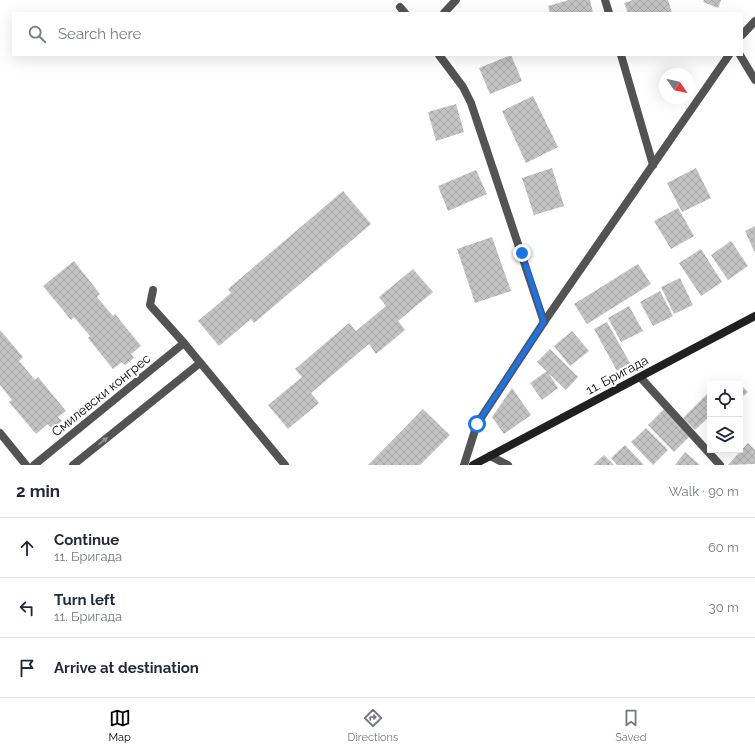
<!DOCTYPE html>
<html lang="en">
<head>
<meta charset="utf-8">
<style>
  :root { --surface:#fff; --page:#f2f2f3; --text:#1f2937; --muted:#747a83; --line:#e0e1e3; --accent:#000 }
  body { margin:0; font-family:Raleway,sans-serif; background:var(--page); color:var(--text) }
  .controls { position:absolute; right:12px; bottom:12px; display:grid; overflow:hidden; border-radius:0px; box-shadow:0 4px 16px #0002 }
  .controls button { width:36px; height:36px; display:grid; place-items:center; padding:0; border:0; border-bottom:1px solid var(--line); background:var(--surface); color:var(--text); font:20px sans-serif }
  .compass { position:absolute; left:659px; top:68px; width:36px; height:36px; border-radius:50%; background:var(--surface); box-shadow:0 4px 16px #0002; rotate:124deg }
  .stop { position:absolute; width:12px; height:12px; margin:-9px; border:3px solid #1a73e8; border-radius:50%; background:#fff }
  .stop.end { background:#1a73e8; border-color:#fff; box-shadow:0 1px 4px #0008 }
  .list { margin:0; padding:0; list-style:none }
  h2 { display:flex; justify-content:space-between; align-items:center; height:52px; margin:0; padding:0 16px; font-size:17px }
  h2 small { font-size:13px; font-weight:400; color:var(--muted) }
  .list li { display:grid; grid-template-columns:26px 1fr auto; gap:12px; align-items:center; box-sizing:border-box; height:60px; padding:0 16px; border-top:1px solid var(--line) }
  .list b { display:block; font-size:15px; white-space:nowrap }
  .list p { margin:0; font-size:13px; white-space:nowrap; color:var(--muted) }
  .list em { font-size:13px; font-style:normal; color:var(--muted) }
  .icon { flex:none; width:22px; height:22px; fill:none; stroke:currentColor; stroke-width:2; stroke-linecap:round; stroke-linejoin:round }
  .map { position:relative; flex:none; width:755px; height:465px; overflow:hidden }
  .search { position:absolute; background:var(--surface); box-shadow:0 4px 16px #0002; left:12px; right:12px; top:12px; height:44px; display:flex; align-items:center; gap:10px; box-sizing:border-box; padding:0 14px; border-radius:0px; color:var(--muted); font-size:15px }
  .sheet { height:232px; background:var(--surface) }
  nav { display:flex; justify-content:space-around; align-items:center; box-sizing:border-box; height:56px; border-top:1px solid var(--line); background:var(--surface); font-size:11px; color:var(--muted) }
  nav a { display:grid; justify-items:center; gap:2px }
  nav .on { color:var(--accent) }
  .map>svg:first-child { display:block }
  .building { fill:url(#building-cross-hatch) }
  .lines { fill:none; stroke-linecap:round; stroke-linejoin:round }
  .street { stroke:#535353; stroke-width:8 }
  .secondary { stroke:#202020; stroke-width:8 }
  .oneway { fill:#989898 }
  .route { stroke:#1a73e8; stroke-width:5 }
  .labels { text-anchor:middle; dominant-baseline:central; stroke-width:4; stroke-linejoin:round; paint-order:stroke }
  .street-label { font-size:13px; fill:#000; stroke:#fff }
</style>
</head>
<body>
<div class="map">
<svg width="755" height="465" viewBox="0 0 755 465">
  <defs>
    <pattern id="building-cross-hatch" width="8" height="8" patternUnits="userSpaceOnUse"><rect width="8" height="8" fill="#c3c3c3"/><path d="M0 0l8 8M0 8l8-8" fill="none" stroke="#a6a6a6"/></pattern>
  </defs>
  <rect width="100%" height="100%" fill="#fff"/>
  <g class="building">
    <polygon points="569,0 590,0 593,13 550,13 548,6"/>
    <polygon points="633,0 668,0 672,13 628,13 624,3"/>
    <polygon points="704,0 721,0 718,8 703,2"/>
    <polygon points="511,55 522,81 490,94 479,68"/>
    <polygon points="533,96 558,147 526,163 502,111"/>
    <polygon points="456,104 464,132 436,141 428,112"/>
    <polygon points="552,168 564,206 534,215 522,178"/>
    <polygon points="696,168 711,198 682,212 667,183"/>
    <polygon points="476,170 487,194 448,211 438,186"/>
    <polygon points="343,191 371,224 254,323 251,319 219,346 198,321 231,293 228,289"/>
    <polygon points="678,208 694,236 671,249 654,221"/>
    <polygon points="755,226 755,253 745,231"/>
    <polygon points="492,237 511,291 475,303 457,249"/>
    <polygon points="731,241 748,266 728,280 711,255"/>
    <polygon points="701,249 722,282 701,296 679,263"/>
    <polygon points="74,261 100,294 97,297 113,316 115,314 141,346 131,354 134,358 125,365 122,362 113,369 88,338 90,336 74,317 71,320 43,286"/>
    <polygon points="638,264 651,284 587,324 574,304"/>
    <polygon points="413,269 433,292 398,321 405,330 376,354 369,344 311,393 319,403 288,429 268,405 302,377 295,369 349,323 356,331 386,306 379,297"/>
    <polygon points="680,278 693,305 674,314 661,287"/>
    <polygon points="660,291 673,316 653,326 640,302"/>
    <polygon points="629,306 643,331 621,342 608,318"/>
    <polygon points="607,322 630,363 617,371 594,329"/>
    <polygon points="0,330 23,357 19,361 35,380 38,377 66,411 58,417 62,421 52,429 48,424 36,434 9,402 12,400 0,385"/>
    <polygon points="572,331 589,351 570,366 554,346"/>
    <polygon points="550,349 578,377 566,390 537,362"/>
    <polygon points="547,371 558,388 542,400 530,383"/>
    <polygon points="740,384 748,392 740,399"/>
    <polygon points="512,388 531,415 504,434 492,417"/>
    <polygon points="707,394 710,397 710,416 695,430 683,418"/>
    <polygon points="665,408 691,435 674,452 648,425"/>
    <polygon points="423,409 450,435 420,465 368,465"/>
    <polygon points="646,428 668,450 653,465 631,442"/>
    <polygon points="748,443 755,450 755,464 728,465"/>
    <polygon points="625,445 644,465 617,465 611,458"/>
    <polygon points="685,452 700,465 675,465"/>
    <polygon points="604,455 614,465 593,465"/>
  </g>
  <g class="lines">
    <g class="street">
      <polyline points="605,0 609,13"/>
      <polyline points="400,7 405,13"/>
      <polyline points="444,13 456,0"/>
      <polyline points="742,35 755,21"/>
      <polyline points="439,55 463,87 471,103 544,322"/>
      <polyline points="621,55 653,165"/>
      <polyline points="740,55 755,80"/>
      <polyline points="153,290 150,305 184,343 285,465"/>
      <polyline points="640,377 720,465"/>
      <polyline points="0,433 26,465"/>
      <polyline points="490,456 508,465"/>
      <polyline points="34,465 184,343"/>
      <polyline points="73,465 200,363"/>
      <polyline points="464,465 477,424 544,322 729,55"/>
    </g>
    <polyline class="secondary" points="473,465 755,316"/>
  </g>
  <defs><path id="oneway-solid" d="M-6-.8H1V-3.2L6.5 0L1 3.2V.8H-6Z"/></defs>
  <use class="oneway" href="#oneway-solid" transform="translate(103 441) rotate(-39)"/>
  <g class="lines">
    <polyline class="route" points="477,424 544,322 522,253"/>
  </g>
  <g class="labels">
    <g class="street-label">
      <text transform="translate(617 375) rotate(-28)">11. Бригада</text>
      <text transform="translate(101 395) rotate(-39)">Смилевски конгрес</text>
    </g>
  </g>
</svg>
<div class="controls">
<button><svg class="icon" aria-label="locate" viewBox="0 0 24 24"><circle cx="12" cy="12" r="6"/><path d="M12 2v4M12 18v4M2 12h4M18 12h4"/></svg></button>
<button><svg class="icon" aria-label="layers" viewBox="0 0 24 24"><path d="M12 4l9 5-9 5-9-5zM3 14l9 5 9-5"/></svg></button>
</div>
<svg class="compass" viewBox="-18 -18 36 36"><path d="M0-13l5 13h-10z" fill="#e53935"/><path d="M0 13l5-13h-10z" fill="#747a83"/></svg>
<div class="stop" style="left:477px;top:424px"></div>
<div class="stop end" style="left:522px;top:253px"></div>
<div class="search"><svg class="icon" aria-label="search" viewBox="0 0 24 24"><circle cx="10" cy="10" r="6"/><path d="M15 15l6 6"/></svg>Search here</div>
</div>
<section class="sheet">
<h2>2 min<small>Walk · 90 m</small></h2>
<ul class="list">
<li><svg class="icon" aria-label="ahead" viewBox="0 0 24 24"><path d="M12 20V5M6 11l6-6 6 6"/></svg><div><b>Continue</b><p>11. Бригада</p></div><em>60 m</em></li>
<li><svg class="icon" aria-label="left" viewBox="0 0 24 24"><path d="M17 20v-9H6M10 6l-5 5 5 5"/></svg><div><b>Turn left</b><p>11. Бригада</p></div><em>30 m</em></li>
<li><svg class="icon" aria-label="arrive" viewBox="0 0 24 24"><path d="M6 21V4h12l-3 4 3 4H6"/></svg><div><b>Arrive at destination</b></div></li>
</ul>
</section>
<nav>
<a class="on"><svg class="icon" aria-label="map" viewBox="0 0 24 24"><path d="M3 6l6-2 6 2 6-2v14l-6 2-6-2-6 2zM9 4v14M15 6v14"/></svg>Map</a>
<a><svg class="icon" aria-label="directions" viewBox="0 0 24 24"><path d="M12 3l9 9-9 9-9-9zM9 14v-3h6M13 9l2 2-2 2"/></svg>Directions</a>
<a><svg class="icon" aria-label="saved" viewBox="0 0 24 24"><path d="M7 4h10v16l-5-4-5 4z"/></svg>Saved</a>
</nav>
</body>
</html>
